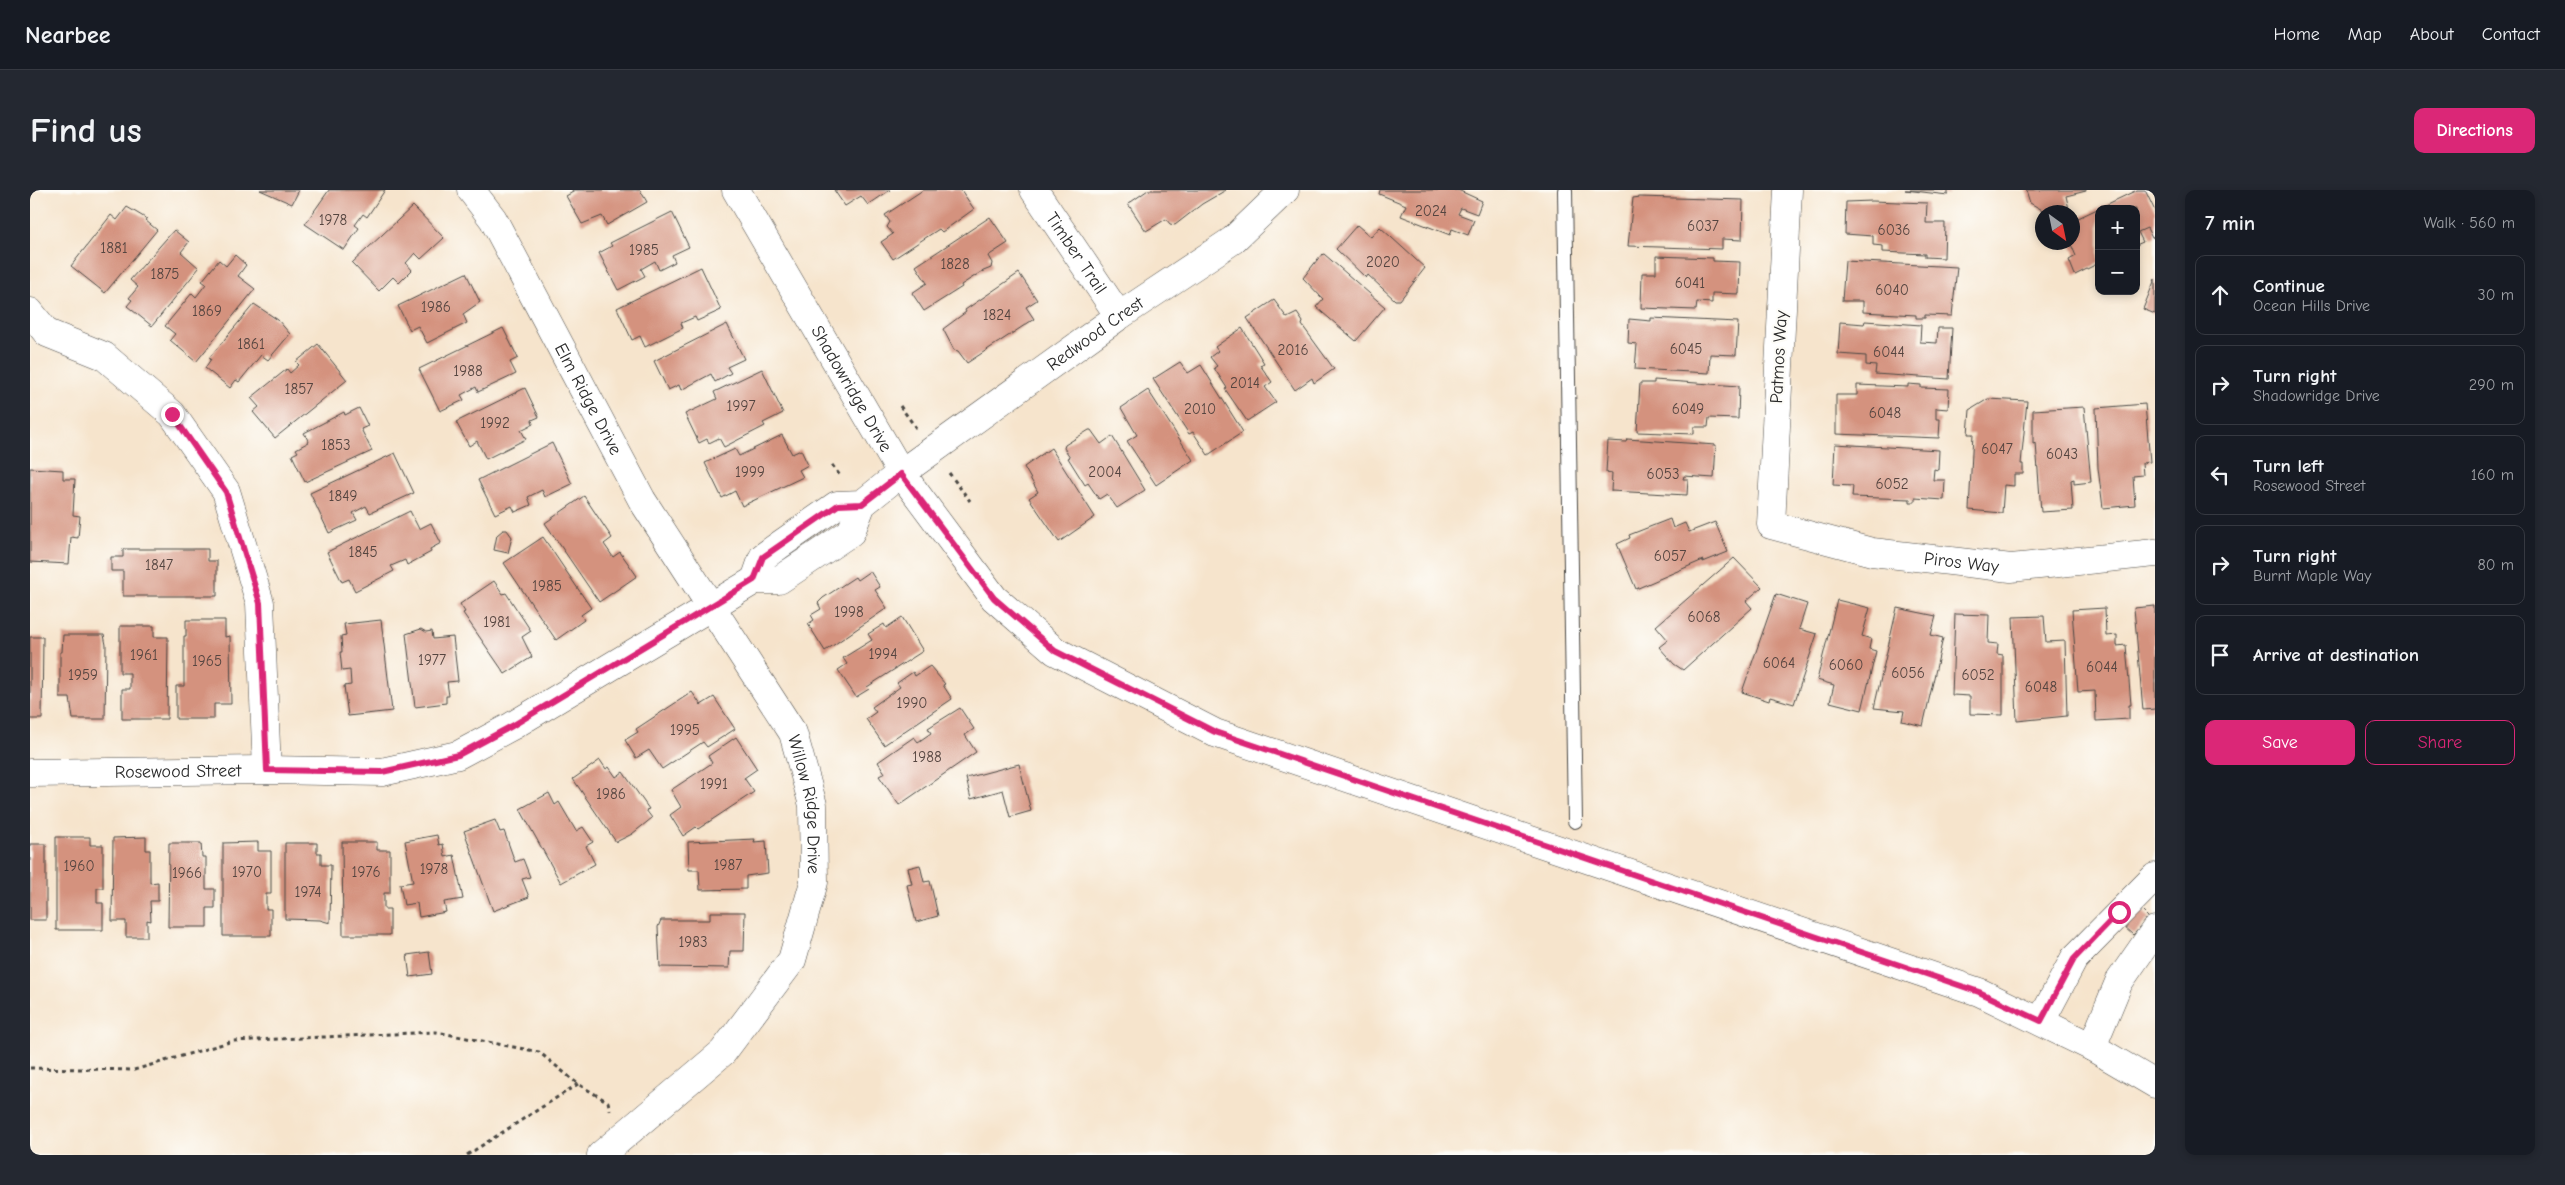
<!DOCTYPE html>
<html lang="en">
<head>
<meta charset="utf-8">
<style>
  :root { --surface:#171b24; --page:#242831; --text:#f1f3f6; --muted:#9ea1a6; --line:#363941; --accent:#db2777 }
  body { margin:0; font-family:"Comic Neue",sans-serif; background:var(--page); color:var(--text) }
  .controls { position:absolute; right:15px; top:15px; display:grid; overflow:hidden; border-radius:10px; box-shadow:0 2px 8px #0003 }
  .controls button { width:45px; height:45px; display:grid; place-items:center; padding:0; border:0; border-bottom:1px solid var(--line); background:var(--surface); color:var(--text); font:25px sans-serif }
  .compass { position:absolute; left:2005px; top:15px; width:45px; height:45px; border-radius:50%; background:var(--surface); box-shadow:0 2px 8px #0003; rotate:147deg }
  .stop { position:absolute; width:15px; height:15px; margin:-11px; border:4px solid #db2777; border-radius:50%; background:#fff }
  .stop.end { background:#db2777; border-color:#fff; box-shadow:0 1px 5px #0008 }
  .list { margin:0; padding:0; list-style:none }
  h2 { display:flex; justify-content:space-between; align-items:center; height:65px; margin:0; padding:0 20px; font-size:21px }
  h2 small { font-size:16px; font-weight:400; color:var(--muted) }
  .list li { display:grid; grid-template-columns:32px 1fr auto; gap:15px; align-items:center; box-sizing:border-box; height:80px; margin:0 10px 10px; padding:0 10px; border:1px solid var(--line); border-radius:10px }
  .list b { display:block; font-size:19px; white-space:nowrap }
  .list p { margin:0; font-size:16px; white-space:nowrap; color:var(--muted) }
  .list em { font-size:16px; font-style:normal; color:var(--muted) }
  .actions { display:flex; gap:10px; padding:15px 20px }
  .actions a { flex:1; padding:11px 0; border:1px solid var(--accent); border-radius:10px; text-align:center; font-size:18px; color:var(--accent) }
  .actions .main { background:var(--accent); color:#fff }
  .icon { flex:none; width:28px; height:28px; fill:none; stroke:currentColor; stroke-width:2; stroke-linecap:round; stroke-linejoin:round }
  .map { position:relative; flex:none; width:2125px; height:965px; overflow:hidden; border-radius:10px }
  header { display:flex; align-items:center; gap:30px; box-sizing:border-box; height:70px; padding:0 25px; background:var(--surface); border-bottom:1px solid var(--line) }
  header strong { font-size:24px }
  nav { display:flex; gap:28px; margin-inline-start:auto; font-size:18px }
  .intro { display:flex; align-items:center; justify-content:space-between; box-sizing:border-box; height:120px; padding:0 30px }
  h1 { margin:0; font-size:35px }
  .button { padding:12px 22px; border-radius:10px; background:var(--accent); color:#fff; font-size:18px; font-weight:700 }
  main { display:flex; gap:30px; padding:0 30px }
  aside { flex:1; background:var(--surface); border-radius:10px; box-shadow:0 2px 8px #0003 }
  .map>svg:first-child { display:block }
  .building { fill:#d4927e }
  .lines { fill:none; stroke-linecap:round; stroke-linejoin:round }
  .service-casing { stroke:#494743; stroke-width:16 }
  .minor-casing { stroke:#494743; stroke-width:29 }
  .tertiary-casing { stroke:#494743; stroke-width:29 }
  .path { stroke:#494743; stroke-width:3; stroke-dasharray:4 4; stroke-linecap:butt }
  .service { stroke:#fff; stroke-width:14 }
  .minor { stroke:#fff; stroke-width:28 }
  .tertiary { stroke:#fff; stroke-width:28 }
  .route { stroke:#db2777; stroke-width:6 }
  .labels { text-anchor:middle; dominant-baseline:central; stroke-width:4.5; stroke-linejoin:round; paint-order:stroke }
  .number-label { font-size:15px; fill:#554540 }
  .street-label { font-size:18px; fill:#2b2b2b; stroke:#fdfcf7 }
</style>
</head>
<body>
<header>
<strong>Nearbee</strong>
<nav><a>Home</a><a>Map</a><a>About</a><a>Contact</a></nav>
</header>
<div class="intro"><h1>Find us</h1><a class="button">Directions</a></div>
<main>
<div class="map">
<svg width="2125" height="965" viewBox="0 0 2125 965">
  <rect width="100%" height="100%" fill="#fdfcf7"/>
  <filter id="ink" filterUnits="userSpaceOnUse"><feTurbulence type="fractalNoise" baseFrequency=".02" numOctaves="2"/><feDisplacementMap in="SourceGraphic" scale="10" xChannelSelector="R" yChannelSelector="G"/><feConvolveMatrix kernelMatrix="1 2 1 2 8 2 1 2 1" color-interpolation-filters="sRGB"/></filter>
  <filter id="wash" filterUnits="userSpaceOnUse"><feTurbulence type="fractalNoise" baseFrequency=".0096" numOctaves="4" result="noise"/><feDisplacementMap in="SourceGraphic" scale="20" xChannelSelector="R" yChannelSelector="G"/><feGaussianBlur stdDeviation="1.12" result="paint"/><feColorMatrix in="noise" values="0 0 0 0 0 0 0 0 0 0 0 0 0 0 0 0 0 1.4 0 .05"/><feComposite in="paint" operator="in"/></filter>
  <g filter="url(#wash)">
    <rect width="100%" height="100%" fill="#f6e4cc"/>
    <g id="blocks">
      <g class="building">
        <polygon points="230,0 269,0 262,14"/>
        <polygon points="299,0 355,0 337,27 333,24 325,35 329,38 314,60 275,34"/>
        <polygon points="542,0 610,0 617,12 577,35 572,26 552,34 536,6 543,2"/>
        <polygon points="804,0 860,0 838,15 831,6 815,16"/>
        <polygon points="893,0 931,0 944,19 912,42 909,39 863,69 851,52 863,44 857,37 860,32 855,25"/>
        <polygon points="1118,0 1196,0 1172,14 1145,35 1140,34 1136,29 1116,41 1098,14"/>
        <polygon points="1350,0 1428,0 1452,11 1447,24 1431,18 1428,24 1444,30 1438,45 1422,39 1420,45 1371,26 1376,15 1349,4"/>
        <polygon points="1875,0 1918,0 1918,5"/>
        <polygon points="1996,0 2056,0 2056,1 2036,6 2039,19 2016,22 2000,13"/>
        <polygon points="2107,0 2115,0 2125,21 2125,46 2122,48 2117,38 2108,42 2113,52 2106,55 2106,19 2069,19 2069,73 2045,85 2039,70 2046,66 2040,52 2042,52 2042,31"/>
        <polygon points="1610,7 1713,10 1712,50 1692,49 1692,59 1598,56 1603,8"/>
        <polygon points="1842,11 1897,13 1896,33 1915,33 1914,68 1895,67 1895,64 1853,62 1853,56 1843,55 1843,46 1815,44 1816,12"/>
        <polygon points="383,16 414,48 391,69 385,63 376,73 382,80 369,93 363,87 349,101 322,73"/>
        <polygon points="97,17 117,29 115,30 127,40 75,103 41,76 81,25 87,30"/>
        <polygon points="642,22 659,57 642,65 645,72 629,80 625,71 611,79 615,86 588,100 569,63 582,56 580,53"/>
        <polygon points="960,27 978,53 958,66 962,73 961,78 951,82 931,95 932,97 894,121 882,103 897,93 886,76"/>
        <polygon points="1327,35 1341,47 1350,37 1395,78 1370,110 1365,110 1338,85 1336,88 1306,59"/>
        <polygon points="144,40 159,52 151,62 169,78 122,136 97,116 102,110 99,108 108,97 100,90"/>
        <polygon points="1294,64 1355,117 1326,151 1286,117 1293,109 1273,88 1291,65"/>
        <polygon points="205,65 216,75 208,86 225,99 166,172 140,150 145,144 135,136 162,103 166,107 176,94 172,91 189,70 196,76"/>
        <polygon points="1626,66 1683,68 1683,71 1710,72 1709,104 1682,103 1682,113 1667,112 1666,120 1611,118 1612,83 1626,83"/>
        <polygon points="1815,71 1927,77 1922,126 1895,125 1895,128 1886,128 1886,125 1833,122 1833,111 1812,111"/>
        <polygon points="671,77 691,120 667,131 665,127 651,133 653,138 615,157 610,146 602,150 587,118"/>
        <polygon points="436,83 450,112 433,124 437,133 397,153 388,136 380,140 368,116"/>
        <polygon points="989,83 1007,110 996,117 1004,129 937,173 928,161 924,160 913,139 936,122 935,120"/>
        <polygon points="2125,89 2125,124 2113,119"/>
        <polygon points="1244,110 1257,128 1267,123 1273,132 1272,135 1304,179 1284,193 1282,188 1265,200 1217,128"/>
        <polygon points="224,114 248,130 260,144 238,170 231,165 209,192 206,190 200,198 175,178 181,169 179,168"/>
        <polygon points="1621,128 1708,132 1706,165 1680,164 1679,183 1605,179 1607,154 1598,153 1599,129 1621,131"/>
        <polygon points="1835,131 1891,135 1890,152 1907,153 1908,138 1922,138 1919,189 1845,184 1846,176 1836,175 1836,166 1808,164 1810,132 1834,134"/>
        <polygon points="697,134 714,169 697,177 701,183 685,192 681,184 651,200 649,195 638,200 624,171"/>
        <polygon points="473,138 488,168 480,172 486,184 448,202 446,197 431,205 434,210 410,221 389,179"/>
        <polygon points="1212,138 1234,173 1230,175 1242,192 1235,197 1246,212 1217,231 1195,199 1197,198 1184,178 1187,176 1180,167 1188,161 1185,157"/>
        <polygon points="288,154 317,190 245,248 223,222 229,217 221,208 257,179 260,183 269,175 266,172"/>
        <polygon points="1150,172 1158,183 1171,175 1213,242 1178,265 1163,242 1159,244 1123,189"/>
        <polygon points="732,179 753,223 733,233 735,236 694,257 689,248 679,253 677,249 669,253 655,224 687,209 684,202"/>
        <polygon points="1624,190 1709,196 1708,229 1679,228 1678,237 1664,237 1664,244 1607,242 1610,193 1624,193"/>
        <polygon points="1878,194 1891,195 1891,198 1919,199 1918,219 1906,218 1906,229 1910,229 1909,248 1806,244 1806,205 1827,205 1827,195 1878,197"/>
        <polygon points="495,198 509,227 502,230 503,234 491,240 496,249 456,269 447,251 439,256 426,232"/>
        <polygon points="1118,200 1163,270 1126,295 1097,251 1107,245 1091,218"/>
        <polygon points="1958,209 1997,211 1991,274 1993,274 1993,284 1984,284 1984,296 1974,295 1972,323 1939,320 1943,244 1938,244 1940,220"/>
        <polygon points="2115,214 2120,272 2112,273 2113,285 2103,286 2105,315 2073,318 2068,278 2066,218"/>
        <polygon points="2054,217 2061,292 2044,294 2044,289 2041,290 2043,320 2011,322 2006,253 2003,254 2003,220"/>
        <polygon points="329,218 338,236 331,239 342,261 275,292 262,265 268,262 266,259 279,252 274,243 314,222 315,225"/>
        <polygon points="1059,240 1061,240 1071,254 1082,246 1115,300 1087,318 1077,304 1069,309 1058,293 1055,295 1038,268 1040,267 1034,258 1035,255"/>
        <polygon points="752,245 762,264 771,260 778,275 769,280 773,287 712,316 705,301 692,308 675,273 705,259 709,266"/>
        <polygon points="1597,249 1686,255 1684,288 1654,286 1653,289 1658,289 1657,305 1581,301 1582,283 1576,282 1578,251 1596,252"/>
        <polygon points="522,253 542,294 515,307 512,300 498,307 501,315 485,322 482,316 465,324 448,290"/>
        <polygon points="1805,254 1909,260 1908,280 1904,279 1903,290 1915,290 1914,310 1885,308 1885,312 1880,312 1880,309 1822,307 1823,296 1803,295"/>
        <polygon points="1021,258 1065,327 1029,352 999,308 1008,302 994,277"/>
        <polygon points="365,263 384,303 340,323 336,316 323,323 327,330 299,343 280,303"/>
        <polygon points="0,278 33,280 33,289 45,289 43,325 50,326 48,348 41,347 39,374 0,372"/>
        <polygon points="554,306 582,348 574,354 583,367 590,362 607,386 569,412 515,333"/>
        <polygon points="380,321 389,339 401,333 411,353 400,359 401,362 377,375 375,370 361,376 364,381 325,401 319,389 312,392 297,362"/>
        <polygon points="1640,329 1643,338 1655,333 1659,342 1685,332 1698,362 1673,372 1673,370 1606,399 1587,354 1600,348 1599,345"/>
        <polygon points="473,340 477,340 482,347 478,363 464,360 467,345"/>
        <polygon points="513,347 561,418 551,425 554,430 526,450 474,373"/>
        <polygon points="93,359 178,359 178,371 187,371 187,406 93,406 93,381 81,381 81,367 93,367"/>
        <polygon points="1704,368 1732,397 1716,411 1722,418 1653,480 1644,474 1629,457 1638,450 1626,436"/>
        <polygon points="840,381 850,397 845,400 857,418 795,461 778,434 784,430 781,425 791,419 788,413 793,408 825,387 827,390"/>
        <polygon points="464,391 473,404 476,403 501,441 492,447 502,467 475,484 433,423 435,422 430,414"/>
        <polygon points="1746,404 1777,414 1769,439 1787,444 1764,514 1740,507 1739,511 1712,502"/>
        <polygon points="1807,410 1840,418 1832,446 1841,449 1839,459 1846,461 1832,520 1800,512 1804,495 1787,490"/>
        <polygon points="2125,416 2125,519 2113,520 2104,418"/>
        <polygon points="1867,418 1906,426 1901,445 1913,448 1893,536 1872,531 1874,521 1844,518"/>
        <polygon points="2075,418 2076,446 2087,445 2087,456 2096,455 2101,515 2099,515 2099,529 2066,531 2065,501 2048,502 2042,420"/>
        <polygon points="1925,424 1959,425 1958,453 1968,454 1967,464 1973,465 1973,525 1940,524 1940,506 1922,505"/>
        <polygon points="2014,426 2016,452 2035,451 2037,526 1987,531 1983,427"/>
        <polygon points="872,427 893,461 837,497 839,499 826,507 808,480 817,474 813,468 842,450 838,444 854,434 856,438"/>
        <polygon points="156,430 195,430 195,447 200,446 201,514 184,514 184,529 146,529 146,496 154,496 154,446 156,446"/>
        <polygon points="351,430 362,521 318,526 314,496 321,495 320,480 312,481 310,462 312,462 311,446 316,445 314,434"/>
        <polygon points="90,436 124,436 124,447 138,447 137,529 92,529 92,499 100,499 100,483 90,483"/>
        <polygon points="391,439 396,442 402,441 403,449 423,447 428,491 417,492 419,506 416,506 416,513 385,517 376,444"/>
        <polygon points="33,445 74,445 76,455 75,529 43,529 40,508 30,508 30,462 32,462"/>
        <polygon points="0,447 13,447 12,529 0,529"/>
        <polygon points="900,476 915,494 913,495 922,509 854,555 836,529 846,522 842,517 870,497 867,493 883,482 885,486"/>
        <polygon points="662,502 671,515 684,507 705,539 677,557 673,552 632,579 619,560 606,568 595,550 608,542 606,539"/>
        <polygon points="930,518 944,539 935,545 946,562 869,615 849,586 855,583 848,572 884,547 888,552 901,543 898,538"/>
        <polygon points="706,547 727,579 714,588 724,602 668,639 666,637 653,646 640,625 651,617 641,600 682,573 678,566"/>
        <polygon points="570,570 576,579 579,577 586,587 593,582 619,619 616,620 622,628 602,644 586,652 543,589"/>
        <polygon points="989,574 1001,621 980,627 973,600 941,609 936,588"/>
        <polygon points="519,603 525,615 529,612 546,641 553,637 563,652 556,656 565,674 531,693 490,619"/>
        <polygon points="465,630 470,642 474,641 485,672 493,669 500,687 492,689 499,707 463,721 434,641"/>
        <polygon points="407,645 409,655 413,654 415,667 424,665 433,709 414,712 416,722 389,727 387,713 374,715 370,694 383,692 375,651"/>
        <polygon points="26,647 60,647 60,655 73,655 73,698 67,698 67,713 73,713 73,740 26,740"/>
        <polygon points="116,647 116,660 120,660 120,693 128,692 128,711 120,711 121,731 117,730 117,747 96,747 96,731 82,731 83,648"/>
        <polygon points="725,649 724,652 736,651 738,683 716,686 716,699 670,700 669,680 659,680 658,652"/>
        <polygon points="228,652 228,661 241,661 241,704 236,704 236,719 241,719 241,746 193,746 193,653"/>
        <polygon points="312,652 347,652 347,660 360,660 360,703 354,703 354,719 360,719 360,745 313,745"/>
        <polygon points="139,653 171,653 172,667 176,667 176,699 185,699 185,718 177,718 177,737 138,737"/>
        <polygon points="255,653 287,653 287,663 291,663 291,675 301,675 300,733 290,730 255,729"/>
        <rect x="0" y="654" width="16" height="76"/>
        <polygon points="890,675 894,692 900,691 908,726 886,732 877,695 882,694 878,678"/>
        <polygon points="2107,716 2119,728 2103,745 2093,736"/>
        <polygon points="680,722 715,722 714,761 700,761 699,778 630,777 628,737 631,730 680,730"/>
        <polygon points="399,762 402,784 380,787 377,765"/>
      </g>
    </g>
  </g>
  <g filter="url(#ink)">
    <use href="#blocks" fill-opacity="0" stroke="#494743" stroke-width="1"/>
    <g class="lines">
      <g class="service-casing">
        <polyline id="service" points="1535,0 1545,631"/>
      </g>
      <g class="minor-casing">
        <g id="minor">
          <path id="s1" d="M441 0 463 29 612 310 763 543 783 615 784 692 762 770 693 862 571 965"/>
          <path id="s2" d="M1004 0 1089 126"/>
          <path id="s3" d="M1758 0 1741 335 1842 362 1981 378 2125 363"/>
          <polyline points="0,122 17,143 74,166 142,224 196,301 230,413 237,580"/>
          <polyline points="725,390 733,367 751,354 807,315 832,314"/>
          <path id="s4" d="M0 583 237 580 352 582 428 565 482 536 725 390H749L821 342 832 314 871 283 1089 126 1203 50 1255 0"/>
          <polyline points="2011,831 2044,769 2125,687"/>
          <polyline points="2062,857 2089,792 2125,740"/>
        </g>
      </g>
      <g class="tertiary-casing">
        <g id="tertiary">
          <path id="s5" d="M706 0 871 283 964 408 1025 461 1185 543 1949 802 2062 857 2125 894"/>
        </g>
      </g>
      <g class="path">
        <polyline points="870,216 886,238"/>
        <polyline points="802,275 811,287"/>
        <polyline points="919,283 940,311"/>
        <polyline points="0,878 104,880 203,851 406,842 509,862 548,894 578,912 580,920"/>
        <polyline points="437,965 548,894"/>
      </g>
      <use href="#service" class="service"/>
      <use href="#minor" class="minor"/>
      <use href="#tertiary" class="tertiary"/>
    </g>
  </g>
  <g class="lines" filter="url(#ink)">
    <polyline class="route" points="142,224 196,302 230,413 237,580 352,582 428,565 482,536 724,390 733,367 808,315 832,314 871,284 964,408 1025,461 1185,542 1949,802 2011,831 2044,769 2089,722"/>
  </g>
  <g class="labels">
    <g class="number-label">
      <text x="1401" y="21">2024</text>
      <text x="303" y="30">1978</text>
      <text x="1673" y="36">6037</text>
      <text x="1864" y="40">6036</text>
      <text x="84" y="58">1881</text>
      <text x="614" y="60">1985</text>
      <text x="1353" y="72">2020</text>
      <text x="925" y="74">1828</text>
      <text x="135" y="84">1875</text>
      <text x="1660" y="93">6041</text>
      <text x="1862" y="100">6040</text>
      <text x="406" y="117">1986</text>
      <text x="177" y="121">1869</text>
      <text x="967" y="125">1824</text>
      <text x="221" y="154">1861</text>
      <text x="1656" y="159">6045</text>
      <text x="1263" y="160">2016</text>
      <text x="1859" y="162">6044</text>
      <text x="438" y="181">1988</text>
      <text x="1215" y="193">2014</text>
      <text x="269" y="199">1857</text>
      <text x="711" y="216">1997</text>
      <text x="1170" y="219">2010</text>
      <text x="1658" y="219">6049</text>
      <text x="1855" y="223">6048</text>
      <text x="465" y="233">1992</text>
      <text x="306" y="255">1853</text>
      <text x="1967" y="259">6047</text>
      <text x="2032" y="264">6043</text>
      <text x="720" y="282">1999</text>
      <text x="1075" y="282">2004</text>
      <text x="1633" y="284">6053</text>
      <text x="1862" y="294">6052</text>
      <text x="313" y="306">1849</text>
      <text x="333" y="362">1845</text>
      <text x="1640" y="366">6057</text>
      <text x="129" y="375">1847</text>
      <text x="517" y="396">1985</text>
      <text x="819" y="422">1998</text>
      <text x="1674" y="427">6068</text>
      <text x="467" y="432">1981</text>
      <text x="853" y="464">1994</text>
      <text x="114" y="465">1961</text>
      <text x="402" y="470">1977</text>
      <text x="177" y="471">1965</text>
      <text x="1749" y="473">6064</text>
      <text x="1816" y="475">6060</text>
      <text x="2072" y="477">6044</text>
      <text x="1878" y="483">6056</text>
      <text x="53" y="485">1959</text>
      <text x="1948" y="485">6052</text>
      <text x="2011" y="497">6048</text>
      <text x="882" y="513">1990</text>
      <text x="655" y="540">1995</text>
      <text x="897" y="567">1988</text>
      <text x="684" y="594">1991</text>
      <text x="581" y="604">1986</text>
      <text x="698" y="675">1987</text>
      <text x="49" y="676">1960</text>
      <text x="404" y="679">1978</text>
      <text x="217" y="682">1970</text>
      <text x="336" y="682">1976</text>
      <text x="157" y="683">1966</text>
      <text x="278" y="702">1974</text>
      <text x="663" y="752">1983</text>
    </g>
    <g class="street-label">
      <text stroke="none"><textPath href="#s2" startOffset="76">Timber Trail</textPath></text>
      <text stroke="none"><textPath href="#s4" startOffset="1204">Redwood Crest</textPath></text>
      <text transform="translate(1749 167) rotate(-87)">Patmos Way</text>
      <text stroke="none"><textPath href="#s5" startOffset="230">Shadowridge Drive</textPath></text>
      <text stroke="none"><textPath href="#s1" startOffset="240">Elm Ridge Drive</textPath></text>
      <text stroke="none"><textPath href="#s3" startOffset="530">Piros Way</textPath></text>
      <text stroke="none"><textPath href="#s4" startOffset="148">Rosewood Street</textPath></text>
      <text stroke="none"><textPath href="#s1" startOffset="705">Willow Ridge Drive</textPath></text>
    </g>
  </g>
</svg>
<div class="controls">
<button>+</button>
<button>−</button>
</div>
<svg class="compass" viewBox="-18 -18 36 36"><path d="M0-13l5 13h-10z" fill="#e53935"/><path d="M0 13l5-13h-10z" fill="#9ea1a6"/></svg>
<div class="stop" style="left:2089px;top:722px"></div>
<div class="stop end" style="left:142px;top:224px"></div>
</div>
<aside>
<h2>7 min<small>Walk · 560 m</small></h2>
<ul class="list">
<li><svg class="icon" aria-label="ahead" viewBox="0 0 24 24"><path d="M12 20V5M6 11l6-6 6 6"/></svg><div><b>Continue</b><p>Ocean Hills Drive</p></div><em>30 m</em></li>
<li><svg class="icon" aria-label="right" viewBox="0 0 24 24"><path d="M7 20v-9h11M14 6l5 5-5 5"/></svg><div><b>Turn right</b><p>Shadowridge Drive</p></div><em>290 m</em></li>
<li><svg class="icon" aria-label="left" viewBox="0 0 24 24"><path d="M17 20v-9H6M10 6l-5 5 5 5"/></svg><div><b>Turn left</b><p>Rosewood Street</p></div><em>160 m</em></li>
<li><svg class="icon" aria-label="right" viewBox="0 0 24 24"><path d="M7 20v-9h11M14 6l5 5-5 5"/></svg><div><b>Turn right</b><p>Burnt Maple Way</p></div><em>80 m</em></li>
<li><svg class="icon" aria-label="arrive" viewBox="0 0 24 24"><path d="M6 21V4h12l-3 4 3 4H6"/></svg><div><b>Arrive at destination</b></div></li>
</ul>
<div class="actions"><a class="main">Save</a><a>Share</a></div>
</aside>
</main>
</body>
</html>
